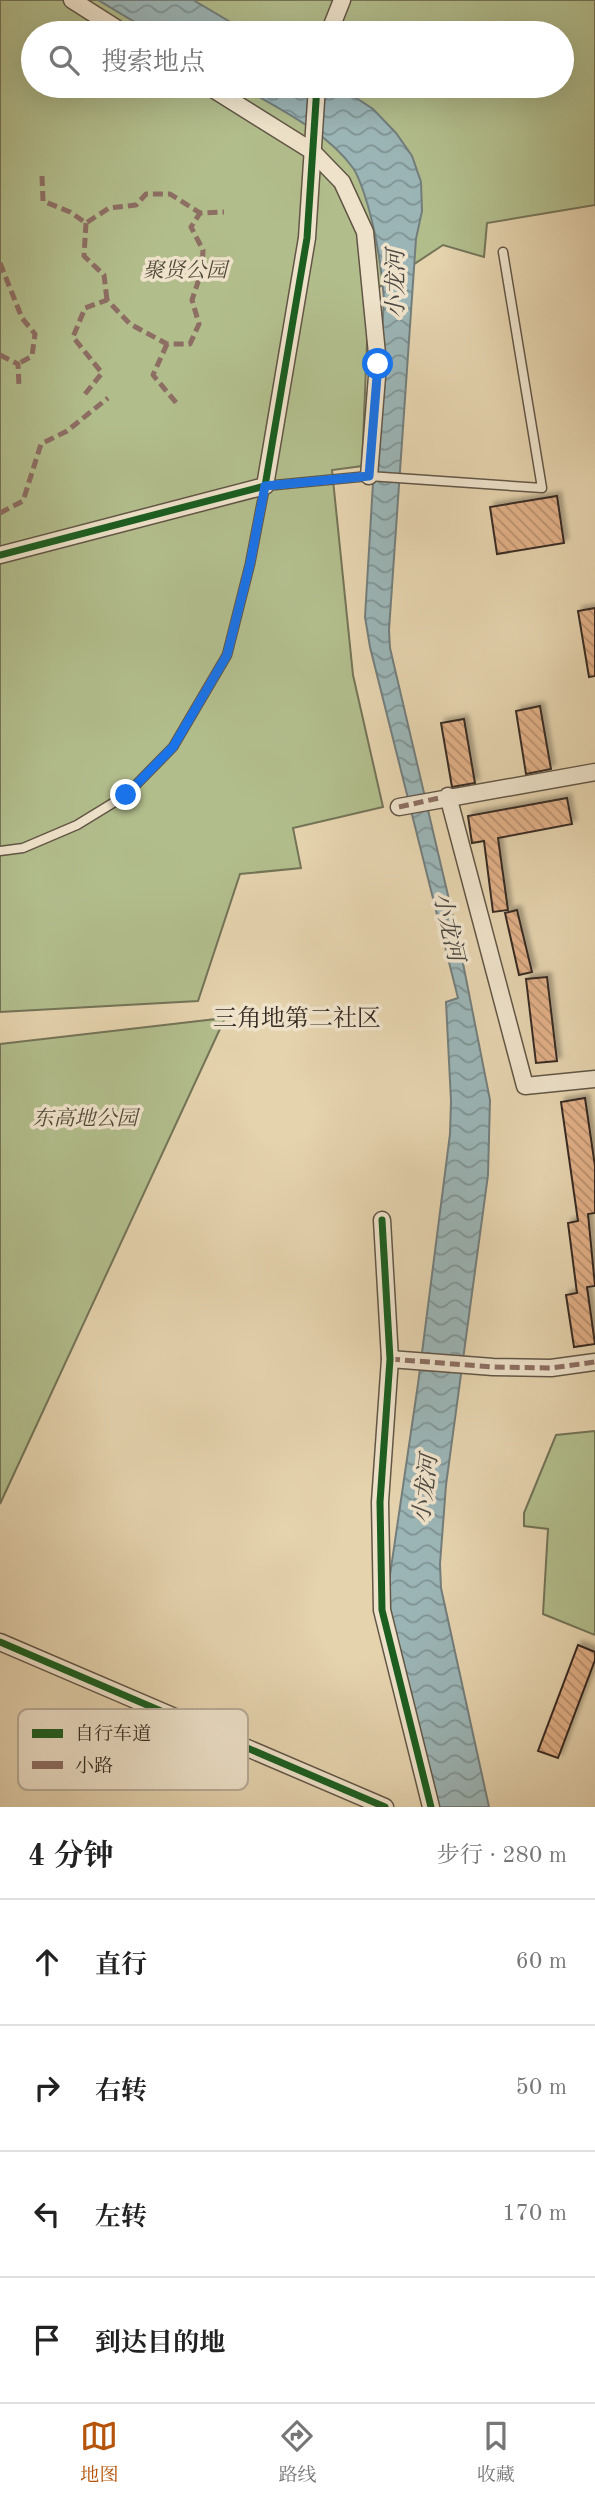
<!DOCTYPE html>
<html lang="zh">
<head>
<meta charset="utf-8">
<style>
  :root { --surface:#fff; --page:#f6f6f6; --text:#222; --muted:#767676; --line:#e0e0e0; --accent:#b45309 }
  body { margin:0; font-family:"Old Standard TT","Noto Serif SC",serif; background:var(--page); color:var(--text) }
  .stop { position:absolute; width:21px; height:21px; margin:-16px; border:5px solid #1a73e8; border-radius:50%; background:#fff }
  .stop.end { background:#1a73e8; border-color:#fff; box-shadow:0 2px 7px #0008 }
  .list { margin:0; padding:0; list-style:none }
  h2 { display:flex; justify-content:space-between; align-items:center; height:91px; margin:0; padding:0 28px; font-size:30px }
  h2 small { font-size:23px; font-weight:400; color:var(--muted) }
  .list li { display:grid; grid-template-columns:46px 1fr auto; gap:21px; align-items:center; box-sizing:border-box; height:126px; padding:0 28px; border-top:2px solid var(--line) }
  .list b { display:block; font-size:26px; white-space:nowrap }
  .list em { font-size:23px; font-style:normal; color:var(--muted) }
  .icon { flex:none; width:38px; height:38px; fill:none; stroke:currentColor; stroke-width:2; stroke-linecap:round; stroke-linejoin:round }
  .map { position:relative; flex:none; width:595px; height:1807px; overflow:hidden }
  .search { position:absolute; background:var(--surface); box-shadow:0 7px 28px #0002; left:21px; right:21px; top:21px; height:77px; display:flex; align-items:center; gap:18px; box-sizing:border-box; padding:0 24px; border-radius:38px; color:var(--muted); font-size:26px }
  .sheet { height:595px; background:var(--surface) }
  nav { display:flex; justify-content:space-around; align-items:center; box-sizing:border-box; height:98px; border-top:2px solid var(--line); background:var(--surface); font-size:19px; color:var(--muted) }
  nav a { display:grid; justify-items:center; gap:4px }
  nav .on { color:var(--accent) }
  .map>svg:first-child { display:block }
  .green { fill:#b2bd8c; stroke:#747458; stroke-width:2; fill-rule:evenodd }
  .water { fill:url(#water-waves); stroke:#737e7c; stroke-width:2 }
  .building { fill:url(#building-back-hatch); stroke:#372c24; stroke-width:2; filter:url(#shadow) }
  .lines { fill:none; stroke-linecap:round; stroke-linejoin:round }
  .service-casing { stroke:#625646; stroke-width:11 }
  .minor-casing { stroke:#625646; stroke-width:19 }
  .service { stroke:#eee2ca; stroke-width:8 }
  .minor { stroke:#eee2ca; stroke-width:16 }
  .quiet { stroke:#8d6e63; stroke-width:5; stroke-dasharray:10 5; stroke-linecap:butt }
  .cycleway-casing { stroke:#eee2ca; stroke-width:11 }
  .cycleway { stroke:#1b5e20; stroke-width:7 }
  .route { stroke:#1a73e8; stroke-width:9 }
  .labels { text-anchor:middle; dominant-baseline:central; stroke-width:7; stroke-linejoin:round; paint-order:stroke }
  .park-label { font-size:21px; font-style:italic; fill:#504939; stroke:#eee2ca }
  .water-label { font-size:23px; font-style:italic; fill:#4b4741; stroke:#eee2ca }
  .quarter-label { font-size:24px; fill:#372c24; stroke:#eee2ca }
  .key { fill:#eee2ca; stroke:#b7ab98; stroke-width:2 }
  .key-label { font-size:19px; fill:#372c24 }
</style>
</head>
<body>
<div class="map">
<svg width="595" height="1807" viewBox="0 0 595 1807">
  <defs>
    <pattern id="water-waves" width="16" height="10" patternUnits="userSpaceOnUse" patternTransform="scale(1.75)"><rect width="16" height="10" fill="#9bb5b6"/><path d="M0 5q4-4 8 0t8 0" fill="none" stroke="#7f9394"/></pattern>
    <pattern id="building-back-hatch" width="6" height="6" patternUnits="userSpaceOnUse" patternTransform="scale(1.75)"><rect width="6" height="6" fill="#e1af87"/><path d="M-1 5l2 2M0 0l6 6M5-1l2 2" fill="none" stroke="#b78f6e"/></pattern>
    <filter id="shadow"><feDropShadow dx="4" dy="-4" stdDeviation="2" flood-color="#0004"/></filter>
  </defs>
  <rect width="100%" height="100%" fill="#e5d3ae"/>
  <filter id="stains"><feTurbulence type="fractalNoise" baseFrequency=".00286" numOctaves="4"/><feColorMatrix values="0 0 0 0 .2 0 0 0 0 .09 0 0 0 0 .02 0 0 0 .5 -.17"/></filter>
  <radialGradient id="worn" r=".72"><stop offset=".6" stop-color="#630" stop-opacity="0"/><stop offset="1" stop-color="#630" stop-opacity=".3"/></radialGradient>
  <g class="green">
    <path d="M0 0H595V205L487 223 484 257 443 245 369 294 362 466 332 470 353 675 383 807 293 828 301 868 240 874 198 1001 0 1012ZM33 33H562V86H33Z"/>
    <polygon points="225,1018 0,1504 0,1044"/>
    <polygon points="595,1431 595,1635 543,1614 548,1529 524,1526 524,1513 556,1435"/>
  </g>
  <g class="water">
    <polygon points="98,0 193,0 249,33 153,33"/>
    <path d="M240 86H338L373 109 396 133 412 156 421 182 422 211 416 239 389 630 390 648 458 938 490 1100 488 1175 446 1485 440 1564 441 1588 489 1807H436L385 1609 418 1384 450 1134 451 1101 446 1002 458 998 370 647 365 617 384 299C381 262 376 229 364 193 361 185 358 175 353 168 326 131 279 109 240 86Z"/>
  </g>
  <g class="building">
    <polygon points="557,496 564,543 497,554 490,507"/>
    <polygon points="595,608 595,676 589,677 578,611"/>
    <polygon points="540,706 551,769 526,774 516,711"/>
    <polygon points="464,719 475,783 452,787 441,723"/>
    <polygon points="567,798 572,824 498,838 508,910 493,912 484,841 472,843 468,816"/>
    <polygon points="517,910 532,972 519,975 505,913"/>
    <polygon points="547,977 557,1061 536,1063 526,979"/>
    <polygon points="585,1098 595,1166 595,1213 588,1214 595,1286 587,1287 595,1344 574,1347 566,1295 577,1293 568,1223 578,1221 561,1102"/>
    <polygon points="578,1645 595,1652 595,1660 558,1758 538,1751"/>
  </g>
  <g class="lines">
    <g class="service-casing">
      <polyline id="service" points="0,851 23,848 77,825 126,795 173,747 227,655 250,564 265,486 369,476 542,488 503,252"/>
    </g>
    <g class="minor-casing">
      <g id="minor">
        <polyline points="72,0 124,33"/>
        <polyline points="329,33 342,0"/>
        <polyline points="208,86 312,151 342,182 365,232 378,364 369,476"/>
        <polyline points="0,555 265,486 307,238 317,86"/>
        <polyline points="448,796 525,1086 595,1079"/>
        <polyline points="399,807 595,772"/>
        <polyline points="382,1220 390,1359 380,1502 382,1610 431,1807"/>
        <polyline points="390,1359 493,1367 551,1368 595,1362"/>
        <polyline points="0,1642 385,1807"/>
      </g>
    </g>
    <use href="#service" class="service"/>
    <use href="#minor" class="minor"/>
    <g class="quiet">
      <polyline points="42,176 43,201 70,212 86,223 109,208 136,205 146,194 170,194 200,213"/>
      <polyline points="86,223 84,256 104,275 107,300"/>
      <polyline points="0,263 22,318 35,334 32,356 18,364"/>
      <polyline points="167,344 153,375 178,405"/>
      <polyline points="0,355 18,364 19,386"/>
      <polyline points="85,394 102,373 73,337 85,308 107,300 130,324 167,344 190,344 199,324 192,300 202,270 203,250 191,227 200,213 224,212"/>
      <polyline points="0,513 23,501 41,444 67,431 108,398"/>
      <polyline points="399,807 439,798"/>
      <polyline points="390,1359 493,1367 551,1368 595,1362"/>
    </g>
    <g class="cycleway-casing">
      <g id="cycleway">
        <polyline points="0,555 265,486 307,238 317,86"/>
        <polyline points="382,1220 390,1359 380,1502 382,1610 431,1807"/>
        <polyline points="0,1642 385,1807"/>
      </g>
    </g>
    <use href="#cycleway" class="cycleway"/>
  </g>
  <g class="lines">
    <polyline class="route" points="126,795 173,747 227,655 250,564 265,486 369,476 378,364"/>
  </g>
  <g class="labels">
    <g class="park-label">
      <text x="185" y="271">聚贤公园</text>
      <text x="85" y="1119">东高地公园</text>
    </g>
    <g class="water-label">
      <text transform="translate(396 284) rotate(-90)">小龙河</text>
      <text transform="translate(448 927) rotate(77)">小龙河</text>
      <text transform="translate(426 1489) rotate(-83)">小龙河</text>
    </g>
    <g class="quarter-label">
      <text x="297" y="1020">三角地第二社区</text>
    </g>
  </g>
  <rect x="18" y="1709" width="230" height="81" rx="10" class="key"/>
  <rect x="32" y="1729" width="31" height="9" fill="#1b5e20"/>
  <rect x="32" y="1761" width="31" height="8" fill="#8d6e63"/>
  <g class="key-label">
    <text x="75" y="1740">自行车道</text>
    <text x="75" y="1772">小路</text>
  </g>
  <rect width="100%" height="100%" filter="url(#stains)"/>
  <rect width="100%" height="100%" fill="url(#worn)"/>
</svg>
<div class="stop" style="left:378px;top:364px"></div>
<div class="stop end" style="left:126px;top:795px"></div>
<div class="search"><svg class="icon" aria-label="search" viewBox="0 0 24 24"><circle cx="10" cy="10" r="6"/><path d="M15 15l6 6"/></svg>搜索地点</div>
</div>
<section class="sheet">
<h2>4 分钟<small>步行 · 280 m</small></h2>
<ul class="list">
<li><svg class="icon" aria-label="ahead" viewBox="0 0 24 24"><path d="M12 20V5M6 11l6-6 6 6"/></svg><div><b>直行</b></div><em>60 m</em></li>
<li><svg class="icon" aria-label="right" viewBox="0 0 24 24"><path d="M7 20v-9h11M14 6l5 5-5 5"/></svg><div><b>右转</b></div><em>50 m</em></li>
<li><svg class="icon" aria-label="left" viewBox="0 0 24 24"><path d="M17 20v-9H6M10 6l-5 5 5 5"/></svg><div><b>左转</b></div><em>170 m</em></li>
<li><svg class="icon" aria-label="arrive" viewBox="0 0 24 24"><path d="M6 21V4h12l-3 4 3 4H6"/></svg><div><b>到达目的地</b></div></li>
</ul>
</section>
<nav>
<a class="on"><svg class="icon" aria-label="map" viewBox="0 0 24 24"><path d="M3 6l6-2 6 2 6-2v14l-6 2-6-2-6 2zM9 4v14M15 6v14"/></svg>地图</a>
<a><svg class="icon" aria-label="directions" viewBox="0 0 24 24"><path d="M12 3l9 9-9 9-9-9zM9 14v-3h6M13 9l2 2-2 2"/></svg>路线</a>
<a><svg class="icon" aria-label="saved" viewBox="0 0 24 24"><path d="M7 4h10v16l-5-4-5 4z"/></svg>收藏</a>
</nav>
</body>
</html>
